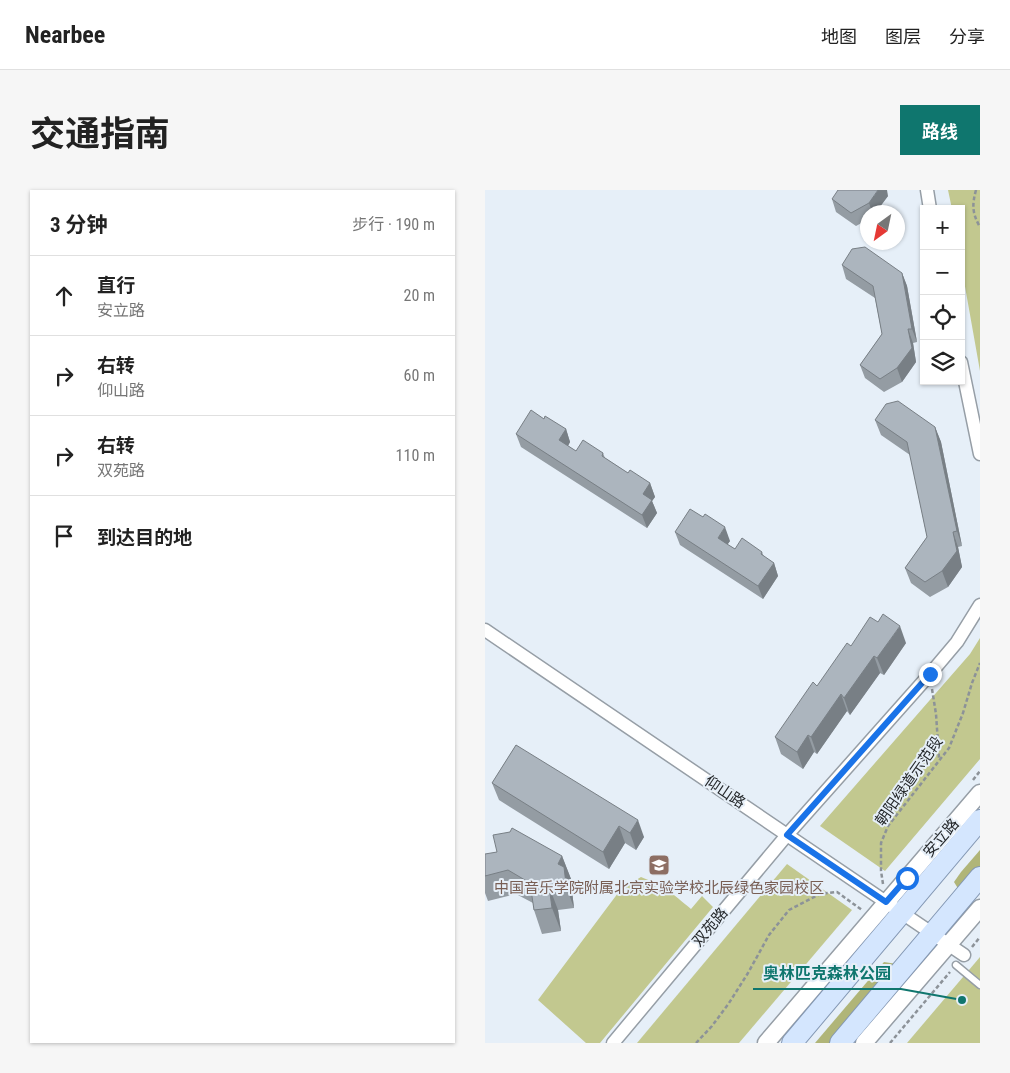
<!DOCTYPE html>
<html lang="zh">
<head>
<meta charset="utf-8">
<style>
  :root { --surface:#fff; --page:#f6f6f6; --text:#222; --muted:#767676; --line:#e0e0e0; --accent:#0f766e }
  body { margin:0; font-family:"Roboto Condensed","Noto Sans SC",sans-serif; background:var(--page); color:var(--text) }
  .controls { position:absolute; right:15px; top:15px; display:grid; overflow:hidden; border-radius:0px; box-shadow:0 1px 4px #0004 }
  .controls button { width:45px; height:45px; display:grid; place-items:center; padding:0; border:0; border-bottom:1px solid var(--line); background:var(--surface); color:var(--text); font:25px sans-serif }
  .compass { position:absolute; left:375px; top:15px; width:45px; height:45px; border-radius:50%; background:var(--surface); box-shadow:0 1px 4px #0004; rotate:213deg }
  .stop { position:absolute; width:15px; height:15px; margin:-11px; border:4px solid #1a73e8; border-radius:50%; background:#fff }
  .stop.end { background:#1a73e8; border-color:#fff; box-shadow:0 1px 5px #0008 }
  .list { margin:0; padding:0; list-style:none }
  h2 { display:flex; justify-content:space-between; align-items:center; height:65px; margin:0; padding:0 20px; font-size:21px }
  h2 small { font-size:16px; font-weight:400; color:var(--muted) }
  .list li { display:grid; grid-template-columns:32px 1fr auto; gap:15px; align-items:center; box-sizing:border-box; height:80px; padding:0 20px; border-top:1px solid var(--line) }
  .list b { display:block; font-size:19px; white-space:nowrap }
  .list p { margin:0; font-size:16px; white-space:nowrap; color:var(--muted) }
  .list em { font-size:16px; font-style:normal; color:var(--muted) }
  .icon { flex:none; width:28px; height:28px; fill:none; stroke:currentColor; stroke-width:2; stroke-linecap:round; stroke-linejoin:round }
  .map { position:relative; flex:none; width:495px; height:853px; overflow:hidden; border-radius:0px }
  header { display:flex; align-items:center; gap:30px; box-sizing:border-box; height:70px; padding:0 25px; background:var(--surface); border-bottom:1px solid var(--line) }
  header strong { font-size:24px }
  nav { display:flex; gap:28px; margin-inline-start:auto; font-size:18px }
  .intro { display:flex; align-items:center; justify-content:space-between; box-sizing:border-box; height:120px; padding:0 30px }
  h1 { margin:0; font-size:35px }
  .button { padding:12px 22px; border-radius:0px; background:var(--accent); color:#fff; font-size:18px; font-weight:700 }
  main { display:flex; gap:30px; padding:0 30px }
  aside { flex:1; background:var(--surface); border-radius:0px; box-shadow:0 1px 4px #0004 }
  .map>svg:first-child { display:block }
  .green { fill:#c2c88f }
  .forest { fill:#b0b578 }
  .lines { fill:none; stroke-linecap:round; stroke-linejoin:round }
  .service-casing { stroke:#969ea6; stroke-width:9 }
  .minor-casing { stroke:#969ea6; stroke-width:15 }
  .tertiary-casing { stroke:#969ea6; stroke-width:19 }
  .primary-casing { stroke:#8498b4; stroke-width:22 }
  .path { stroke:#8c9298; stroke-width:2.5; stroke-dasharray:4 2.5; stroke-linecap:butt }
  .service { stroke:#fff; stroke-width:6 }
  .minor { stroke:#fff; stroke-width:12 }
  .tertiary { stroke:#fff; stroke-width:16 }
  .primary { stroke:#d4e6fe; stroke-width:20 }
  .wall { fill:#949ca3 }
  .shaded-wall { fill:#787f85 }
  .building { fill:#acb5be; stroke:#787f85 }
  .route { stroke:#1a73e8; stroke-width:6 }
  .labels { text-anchor:middle; dominant-baseline:central; stroke-width:4; stroke-linejoin:round; paint-order:stroke }
  .street-label { font-size:15px; fill:#25282b; stroke:#e6eff8 }
  .education-label { font-size:15px; fill:#785e54; stroke:#e6eff8 }
  .leader { fill:none; stroke:#0f766e; stroke-width:2 }
  .callout-dot { fill:#0f766e; stroke:#e6eff8; stroke-width:2 }
  .callout-label { font-size:16px; text-anchor:middle; font-weight:bold; fill:#0f766e; stroke:#e6eff8; stroke-width:4; stroke-linejoin:round; paint-order:stroke }
</style>
</head>
<body>
<header>
<strong>Nearbee</strong>
<nav><a>地图</a><a>图层</a><a>分享</a></nav>
</header>
<div class="intro"><h1>交通指南</h1><a class="button">路线</a></div>
<main>
<aside>
<h2>3 分钟<small>步行 · 190 m</small></h2>
<ul class="list">
<li><svg class="icon" aria-label="ahead" viewBox="0 0 24 24"><path d="M12 20V5M6 11l6-6 6 6"/></svg><div><b>直行</b><p>安立路</p></div><em>20 m</em></li>
<li><svg class="icon" aria-label="right" viewBox="0 0 24 24"><path d="M7 20v-9h11M14 6l5 5-5 5"/></svg><div><b>右转</b><p>仰山路</p></div><em>60 m</em></li>
<li><svg class="icon" aria-label="right" viewBox="0 0 24 24"><path d="M7 20v-9h11M14 6l5 5-5 5"/></svg><div><b>右转</b><p>双苑路</p></div><em>110 m</em></li>
<li><svg class="icon" aria-label="arrive" viewBox="0 0 24 24"><path d="M6 21V4h12l-3 4 3 4H6"/></svg><div><b>到达目的地</b></div></li>
</ul>
</aside>
<div class="map">
<svg width="495" height="853" viewBox="0 0 495 853">
  <rect width="100%" height="100%" fill="#e6eff8"/>
  <g class="green">
    <polygon points="463,0 495,0 495,181 476,74 476,19 467,19"/>
    <polygon points="495,448 495,569 400,681 335,636 485,464"/>
    <polygon points="302,674 367,720 254,853 152,853"/>
    <path d="M156 687C179 696 187 703 206 719L217 706 228 717 115 853H101L53 810 136 699Z"/>
    <polygon points="495,767 495,853 422,853"/>
  </g>
  <g class="forest">
    <polygon points="495,660 495,693 474,700 469,692 476,682"/>
    <polygon points="399,772 412,774 358,853 330,853"/>
  </g>
  <g class="lines">
    <g class="service-casing">
      <polyline id="service" points="471,775 495,795"/>
    </g>
    <g class="minor-casing">
      <g id="minor">
        <polyline points="442,0 445,19"/>
        <polyline points="476,172 495,264"/>
        <polyline points="0,440 479,765"/>
        <polyline points="128,853 302,645 445,484 472,452 495,415"/>
      </g>
    </g>
    <g class="tertiary-casing">
      <g id="tertiary">
        <polyline points="281,853 495,603"/>
        <polyline points="379,853 495,718"/>
      </g>
    </g>
    <g class="primary-casing">
      <g id="primary">
        <polyline points="307,853 495,630"/>
        <polyline points="355,853 495,687"/>
      </g>
    </g>
    <g class="path">
      <path d="M491 0C487 15 487 23 495 37"/>
      <polyline points="447,499 451,524 454,568"/>
      <polyline points="488,590 495,581"/>
      <polyline points="398,694 396,681 396,653 403,636 464,558 478,523 487,493 495,473"/>
      <polyline points="487,757 495,747"/>
      <polyline points="211,853 227,836 244,813 263,783 284,745 304,720 335,704 352,702 377,720"/>
      <polyline points="405,853 465,782"/>
    </g>
    <use href="#service" class="service"/>
    <use href="#minor" class="minor"/>
    <use href="#tertiary" class="tertiary"/>
    <use href="#primary" class="primary"/>
  </g>
  <g class="wall">
    <polygon points="403,6 391,22 382,22 382,30 371,36 351,22 347,9"/>
    <polygon points="357,75 417,83 422,96 432,152 428,153 431,172 417,192 399,202 380,188 375,175 397,144 390,108 361,89"/>
    <polygon points="59,229 81,239 85,252 83,256 91,261 118,263 120,268 143,283 165,293 170,307 167,311 172,323 162,338 36,257 31,244"/>
    <polygon points="390,230 450,237 456,252 477,356 473,357 477,377 463,397 445,407 426,393 420,378 442,347 425,265 396,245"/>
    <polygon points="190,342 245,351 242,354 250,359 277,362 279,367 289,373 293,386 278,409 195,355"/>
    <polygon points="421,453 399,485 395,483 365,525 362,521 332,564 329,562 318,579 296,564 290,547 366,456"/>
    <polygon points="31,555 159,647 151,660 140,653 124,679 14,610 7,593"/>
    <polygon points="0,664 77,666 86,689 84,692 87,701 89,718 73,720 76,741 57,744 49,720 48,713 31,704 3,711 0,703"/>
  </g>
  <g class="shaded-wall">
    <polygon points="393,0 402,0 403,6 391,22 387,22 384,13"/>
    <polygon points="417,83 422,96 432,152 427,139"/>
    <polygon points="423,139 428,153 431,172 417,192 412,178"/>
    <polygon points="450,237 456,252 477,356 472,341"/>
    <polygon points="81,239 85,252 79,263 74,250"/>
    <polygon points="165,293 170,307 167,311 172,323 162,338 157,325 158,304"/>
    <polygon points="240,337 245,351 238,361 233,348"/>
    <polygon points="468,342 473,357 477,377 463,397 457,381"/>
    <polygon points="289,373 293,386 278,409 273,396"/>
    <polygon points="415,436 421,453 399,485 392,468"/>
    <polygon points="389,466 395,483 365,525 359,508"/>
    <polygon points="356,504 362,521 332,564 326,547"/>
    <polygon points="323,545 329,562 318,579 312,562"/>
    <polygon points="153,630 159,647 151,660 145,643"/>
    <polygon points="134,636 140,653 124,679 118,662"/>
    <polygon points="77,666 86,689 84,692 87,701 89,718 73,674"/>
    <polygon points="64,696 73,720 76,741 67,718"/>
  </g>
  <g class="building">
    <polygon points="353,0 393,0 384,13 366,23 347,9"/>
    <polygon points="380,57 417,83 427,139 423,139 427,158 412,178 395,189 375,175 397,144 388,96 357,75 367,59"/>
    <polygon points="413,211 450,237 472,341 468,342 472,361 457,381 440,392 420,378 442,347 422,252 390,230 401,214"/>
    <polygon points="46,220 59,229 60,226 81,239 74,250 91,261 98,250 118,263 117,266 143,283 145,280 165,293 158,304 167,310 157,325 31,244"/>
    <polygon points="205,319 218,327 220,324 240,337 233,348 242,354 250,359 257,348 277,362 276,364 289,373 273,396 190,342"/>
    <polygon points="398,424 415,436 392,468 389,466 359,508 356,504 326,547 323,545 312,562 290,547 328,492 332,496 362,453 366,456 385,427 393,432"/>
    <polygon points="31,555 153,630 145,643 134,636 118,662 7,593"/>
    <polygon points="27,638 77,666 73,674 79,677 81,694 64,696 67,718 49,720 45,693 23,680 0,686 0,664 12,662 8,645 25,642"/>
  </g>
  <g class="lines">
    <polyline class="route" points="422,688 401,712 302,645 445,484"/>
  </g>
  <defs>
    <g id="school-square" transform="scale(1.125)"><rect x="-9" y="-9" width="18" height="18" rx="4" fill="#8d6e63" stroke="#e6eff8"/><path d="M0-5L7-2L0 1L-7-2ZM-4 1L0 2.5L4 1V4Q0 6-4 4Z" fill="#fff"/></g>
  </defs>
  <g fill-rule="evenodd">
    <use href="#school-square" x="174" y="675"/>
  </g>
  <g class="labels">
    <g class="street-label">
      <text transform="translate(424 591) rotate(-55)">朝阳绿道示范段</text>
      <text transform="translate(240 602) rotate(34)">仰山路</text>
      <text transform="translate(456 648) rotate(-49)">安立路</text>
      <text transform="translate(225 737) rotate(-50)">双苑路</text>
    </g>
    <g class="education-label">
      <text x="174" y="698">中国音乐学院附属北京实验学校北辰绿色家园校区</text>
    </g>
  </g>
  <path class="leader" d="M477 810L416 799H268"/>
  <circle class="callout-dot" cx="477" cy="810" r="5"/>
  <g class="callout-label">
    <text x="342" y="789">奥林匹克森林公园</text>
  </g>
</svg>
<div class="controls">
<button>+</button>
<button>−</button>
<button><svg class="icon" aria-label="locate" viewBox="0 0 24 24"><circle cx="12" cy="12" r="6"/><path d="M12 2v4M12 18v4M2 12h4M18 12h4"/></svg></button>
<button><svg class="icon" aria-label="layers" viewBox="0 0 24 24"><path d="M12 4l9 5-9 5-9-5zM3 14l9 5 9-5"/></svg></button>
</div>
<svg class="compass" viewBox="-18 -18 36 36"><path d="M0-13l5 13h-10z" fill="#e53935"/><path d="M0 13l5-13h-10z" fill="#767676"/></svg>
<div class="stop" style="left:422px;top:688px"></div>
<div class="stop end" style="left:445px;top:484px"></div>
</div>
</main>
</body>
</html>
